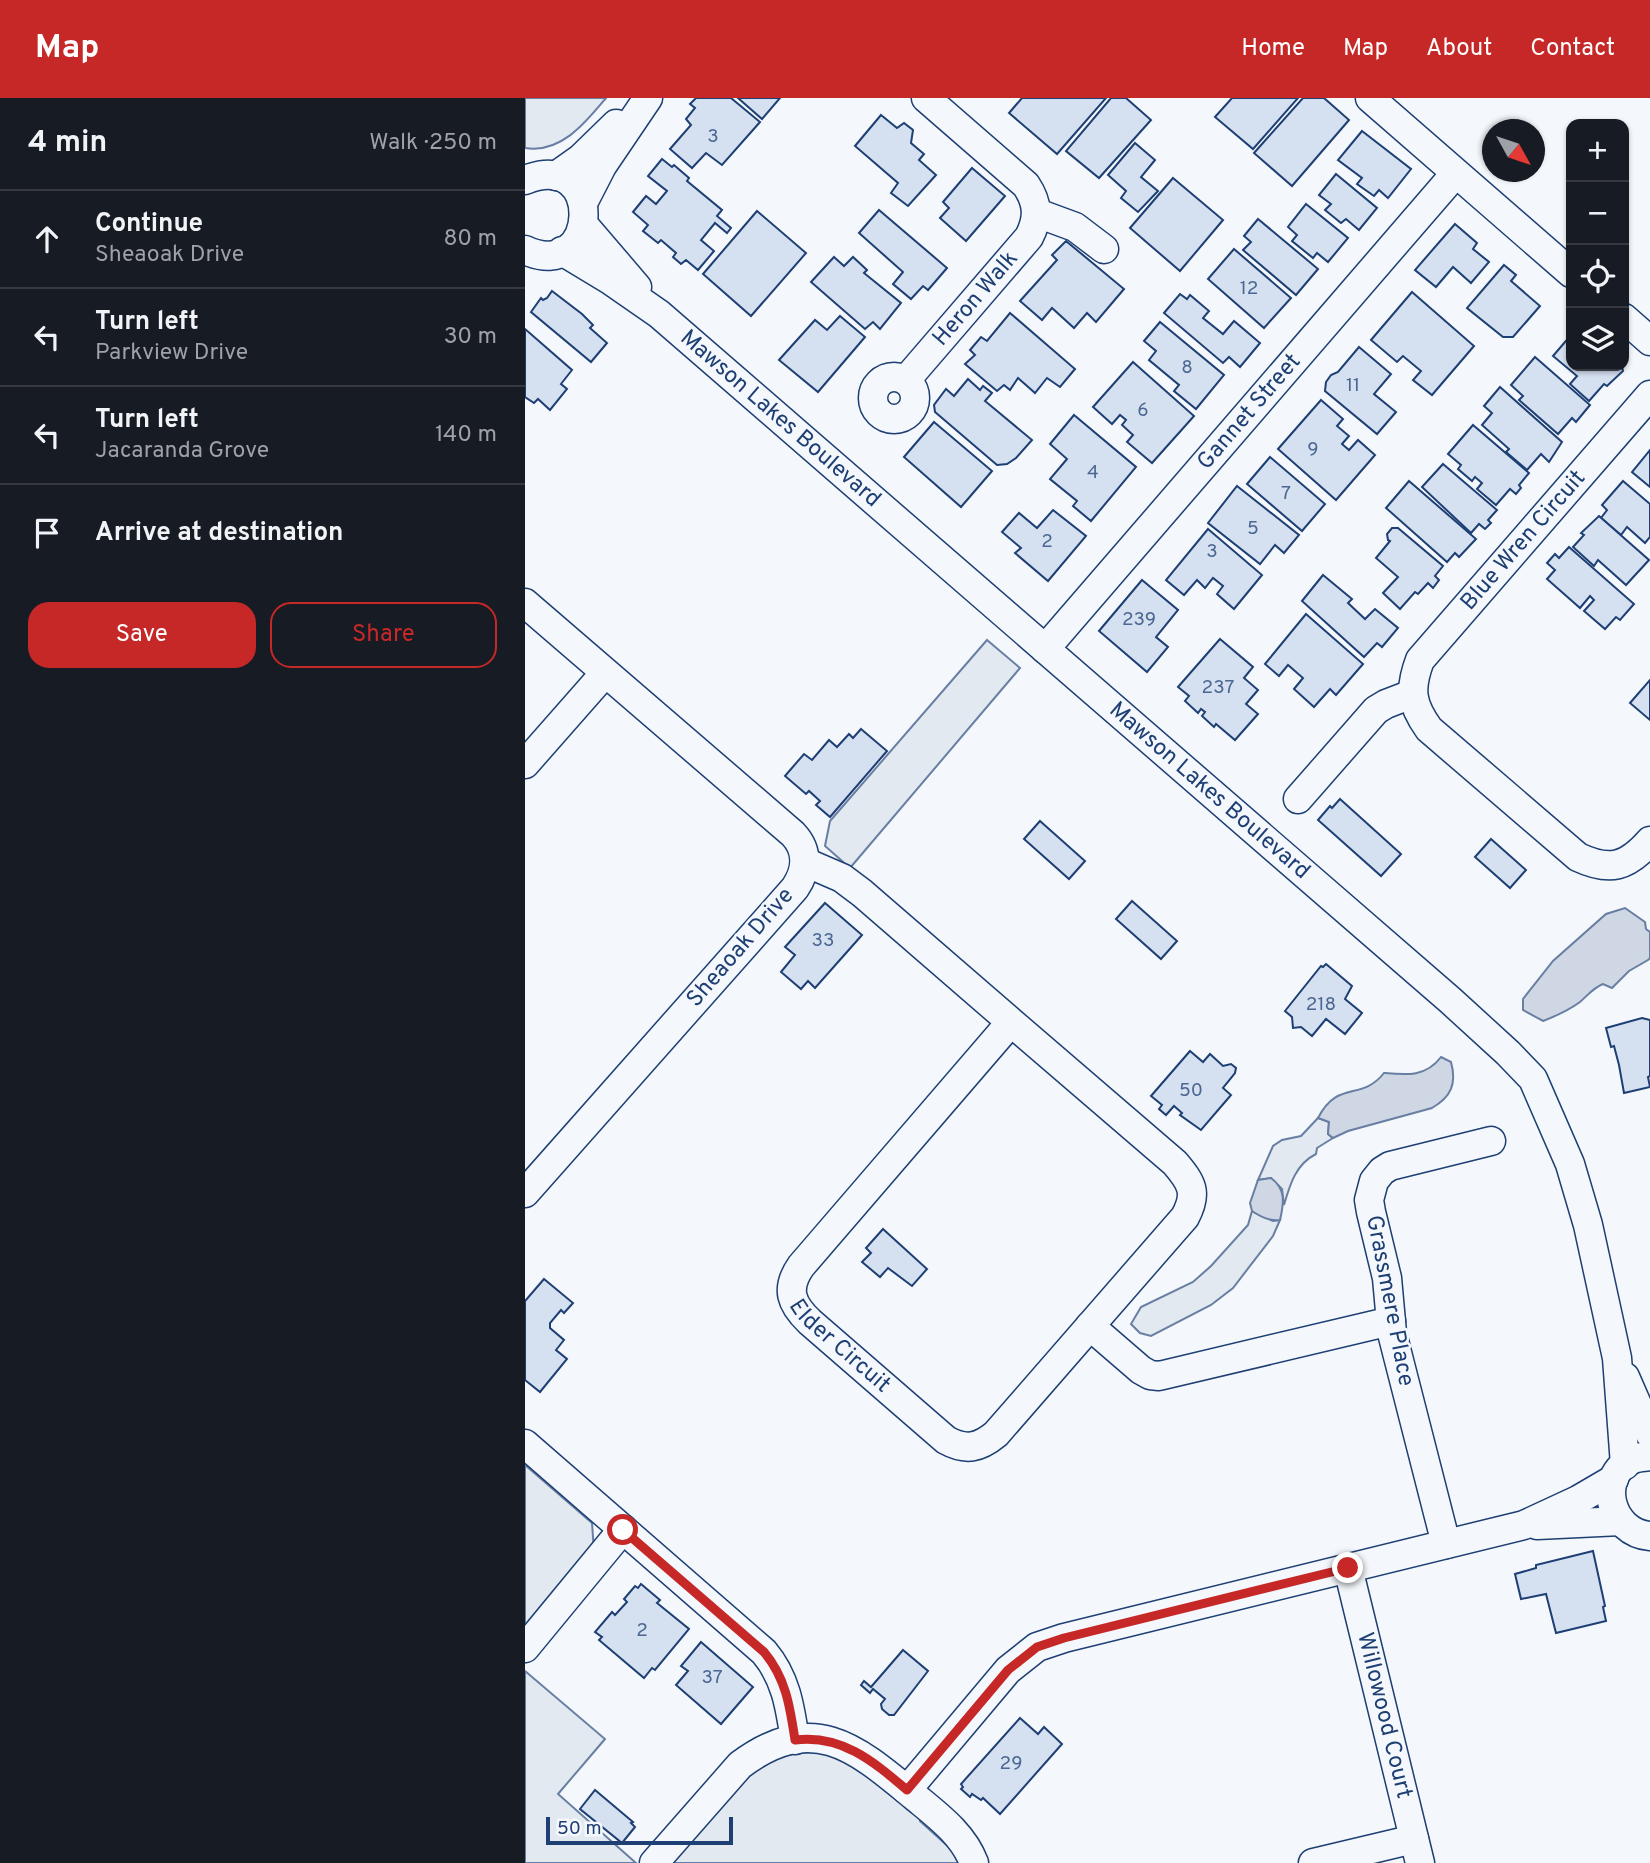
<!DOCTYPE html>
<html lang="en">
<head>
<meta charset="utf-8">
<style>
  :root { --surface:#171b24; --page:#242831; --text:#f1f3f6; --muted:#9ea1a6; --line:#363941; --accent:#c62828 }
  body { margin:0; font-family:Overpass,sans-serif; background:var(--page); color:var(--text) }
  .controls { position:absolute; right:21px; top:21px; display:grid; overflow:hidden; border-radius:14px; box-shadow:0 2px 5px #0004 }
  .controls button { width:63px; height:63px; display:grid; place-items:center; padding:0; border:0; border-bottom:2px solid var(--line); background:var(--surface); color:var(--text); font:35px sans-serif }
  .compass { position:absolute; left:957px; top:21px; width:63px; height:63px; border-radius:50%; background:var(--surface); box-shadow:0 2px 5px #0004; rotate:130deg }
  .scale { position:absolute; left:21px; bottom:18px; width:187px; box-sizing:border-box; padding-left:7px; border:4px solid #1d3f73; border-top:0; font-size:19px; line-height:24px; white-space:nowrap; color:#1d3f73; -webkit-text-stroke:5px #f4f7fb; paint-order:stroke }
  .stop { position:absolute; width:21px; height:21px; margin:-16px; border:5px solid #c62828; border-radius:50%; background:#fff }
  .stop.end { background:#c62828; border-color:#fff; box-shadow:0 2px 7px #0008 }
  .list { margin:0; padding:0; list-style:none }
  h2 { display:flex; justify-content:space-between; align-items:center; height:91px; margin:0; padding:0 28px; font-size:30px }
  h2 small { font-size:23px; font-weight:400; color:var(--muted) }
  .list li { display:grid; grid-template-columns:46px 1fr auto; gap:21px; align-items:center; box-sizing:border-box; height:98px; padding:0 28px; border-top:2px solid var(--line) }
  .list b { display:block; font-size:26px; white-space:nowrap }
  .list p { margin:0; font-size:23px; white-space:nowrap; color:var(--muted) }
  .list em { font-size:23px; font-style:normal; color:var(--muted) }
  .actions { display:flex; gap:14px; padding:21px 28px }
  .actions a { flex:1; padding:16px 0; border:2px solid var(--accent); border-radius:21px; text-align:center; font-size:24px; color:var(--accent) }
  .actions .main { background:var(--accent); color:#fff }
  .icon { flex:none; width:38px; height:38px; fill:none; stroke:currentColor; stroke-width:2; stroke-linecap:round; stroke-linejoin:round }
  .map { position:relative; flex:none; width:1125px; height:1765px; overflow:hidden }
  header { display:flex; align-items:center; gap:42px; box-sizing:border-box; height:98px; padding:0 35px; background:var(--accent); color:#fff }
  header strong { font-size:33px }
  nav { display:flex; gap:38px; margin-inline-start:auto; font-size:24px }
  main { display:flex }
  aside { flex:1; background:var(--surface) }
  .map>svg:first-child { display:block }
  .green { fill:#e3e9f0; stroke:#687fa3; stroke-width:2 }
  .water { fill:#cfd7e4; stroke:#687fa3; stroke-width:2 }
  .building { fill:#d5e0f0; stroke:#1d3f73; stroke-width:2 }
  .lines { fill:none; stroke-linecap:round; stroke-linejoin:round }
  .minor-casing { stroke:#1d3f73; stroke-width:31 }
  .minor { stroke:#f4f7fb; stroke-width:28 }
  .route { stroke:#c62828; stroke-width:9 }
  .labels { text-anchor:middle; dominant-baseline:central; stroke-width:5; stroke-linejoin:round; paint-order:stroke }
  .number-label { font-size:19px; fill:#4b6792 }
  .street-label { font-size:23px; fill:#1d3f73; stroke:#f4f7fb }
</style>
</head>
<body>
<header>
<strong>Map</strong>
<nav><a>Home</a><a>Map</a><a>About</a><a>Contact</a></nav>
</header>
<main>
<aside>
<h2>4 min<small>Walk · 250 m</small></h2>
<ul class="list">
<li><svg class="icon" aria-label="ahead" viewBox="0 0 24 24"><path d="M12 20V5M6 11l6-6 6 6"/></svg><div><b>Continue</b><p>Sheaoak Drive</p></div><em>80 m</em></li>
<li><svg class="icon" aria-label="left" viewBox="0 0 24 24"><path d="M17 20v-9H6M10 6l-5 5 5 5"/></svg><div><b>Turn left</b><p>Parkview Drive</p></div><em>30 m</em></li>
<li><svg class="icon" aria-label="left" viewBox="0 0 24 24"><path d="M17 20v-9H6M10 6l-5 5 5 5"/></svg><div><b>Turn left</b><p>Jacaranda Grove</p></div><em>140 m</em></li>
<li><svg class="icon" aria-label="arrive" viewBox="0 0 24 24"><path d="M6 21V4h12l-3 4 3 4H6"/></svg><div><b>Arrive at destination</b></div></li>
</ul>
<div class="actions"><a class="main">Save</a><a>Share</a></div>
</aside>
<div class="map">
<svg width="1125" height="1765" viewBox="0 0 1125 1765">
  <rect width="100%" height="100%" fill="#f4f7fb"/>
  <g class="green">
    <path d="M0 0H81C61 24 36 56 0 50Z"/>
    <polygon points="462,542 495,570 325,770 300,748 305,723"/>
    <path d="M793 1020 804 1024 803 1036 808 1040 792 1050 791 1056C771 1066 765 1086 759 1107L757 1091 746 1080 733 1082 748 1048 757 1042 776 1038Z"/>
    <polygon points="727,1113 748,1123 755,1122 748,1138 708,1190 686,1207 626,1238 615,1235 606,1226 616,1209 668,1184 686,1168 723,1127"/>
    <polygon points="0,1367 67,1425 69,1453 0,1535"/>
    <polygon points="0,1573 80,1641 33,1696 111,1765 0,1765"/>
    <path d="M292 1654C333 1661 364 1696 395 1721V1723L427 1752 434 1765H146L224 1678 244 1662 271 1655Z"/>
  </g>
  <g class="water">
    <path d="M1100 810 1120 824 1121 831 1125 834V860L1123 862 1104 873 1087 890 1078 886C1068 890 1063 897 1055 904 1044 912 1031 918 1018 923L998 912V901L1028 863 1081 816Z"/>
    <path d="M916 959 926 964C932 986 926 999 907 1010L823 1033 808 1040 803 1036 804 1024 793 1020C813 981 836 1004 859 975 882 977 901 979 916 959Z"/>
    <path d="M746 1080C761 1091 759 1105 755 1122 744 1123 736 1119 727 1113L725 1105 733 1082Z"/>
  </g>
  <g class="building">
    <polygon points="171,0 206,0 235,24 197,67 181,55 167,70 145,51 166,27 161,21 170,10 165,6"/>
    <polygon points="213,0 255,0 237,21"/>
    <polygon points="497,0 581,0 532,56 484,15"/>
    <polygon points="586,0 601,0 626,22 574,80 541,53"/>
    <polygon points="707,0 773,0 728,51 690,19"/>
    <polygon points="778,0 799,0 824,22 767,88 729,55"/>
    <polygon points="356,17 372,30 379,25 388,32 386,45 399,56 394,62 411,77 383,108 366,95 373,85 330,48"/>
    <polygon points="837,33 886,71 863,100 854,92 849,98 832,86 837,80 813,62"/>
    <polygon points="610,45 630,62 616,79 633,93 613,114 596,100 601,93 583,77"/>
    <polygon points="137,61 147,69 149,67 164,80 162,83 197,112 192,118 206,130 202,135 190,125 176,142 189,153 173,172 161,162 156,166 148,159 151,155 136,142 133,145 118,133 123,127 108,114 121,98 131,106 142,93 123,78"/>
    <polygon points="447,70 480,98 441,143 415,120 424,110 418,104"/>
    <polygon points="811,76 852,110 834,132 821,121 816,125 800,112 806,106 794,97"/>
    <polygon points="648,80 698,122 655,173 605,130"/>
    <polygon points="781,106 823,140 803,164 792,155 788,160 767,143 772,137 763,129"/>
    <polygon points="354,112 422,170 403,192 398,188 386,201 368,186 378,174 334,135"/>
    <polygon points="232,113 281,155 226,218 178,176"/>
    <polygon points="733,121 793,171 771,197 718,152 726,144 719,138"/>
    <polygon points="930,126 952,145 948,151 964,164 946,185 928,169 911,189 890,172"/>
    <polygon points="541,143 599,191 571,224 562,215 549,230 527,210 517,222 495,203 532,162 527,157"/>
    <polygon points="709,151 766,200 739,230 683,181"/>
    <polygon points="309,159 319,168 328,159 342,172 339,175 376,205 355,231 348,224 340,231 286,184"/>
    <polygon points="979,167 991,177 986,183 1015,208 988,239 978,239 942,210"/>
    <polygon points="27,193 57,216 68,227 65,230 82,245 66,264 6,214 16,200 18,202 22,200"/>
    <polygon points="887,194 949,248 907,297 888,282 896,273 878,258 872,264 846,242"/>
    <polygon points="655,196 662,201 665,197 684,213 678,220 698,236 709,223 735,245 715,269 704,259 698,265 639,215"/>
    <polygon points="485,215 550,271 535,289 522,280 510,295 493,280 485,292 479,287 472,293 440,266 450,257 445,252 456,239 462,243"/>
    <polygon points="315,218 340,239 293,294 254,262 290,222 302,232"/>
    <polygon points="635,224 699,277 671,311 649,293 654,287 624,262 631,253 619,243"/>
    <polygon points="0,231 47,272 36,286 42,291 25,312 13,301 9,305 0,299"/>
    <polygon points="1046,237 1046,268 1097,268 1098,273 1082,288 1079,286 1064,303 1045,286 1052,278 1028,258"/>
    <polygon points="834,249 866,276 849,296 871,314 852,336 800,293 801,284 806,277 813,274"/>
    <polygon points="1010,259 1065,307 1051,324 1047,320 1033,336 994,302 998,298 986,287"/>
    <polygon points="608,264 669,318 627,365 602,344 608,337 597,327 601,322 595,317 587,326 568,309"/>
    <polygon points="443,281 455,292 458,288 467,295 460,303 507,342 491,360 482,366 472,367 410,314 409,307 421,291 429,298"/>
    <polygon points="975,289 1037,344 1024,364 1016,356 1002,372 981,354 984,351 957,327 967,315 959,308"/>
    <polygon points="796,302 818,321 812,328 824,338 817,346 824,352 833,342 850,357 811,402 753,351"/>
    <polygon points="549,317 611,369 566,423 548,408 552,403 525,381 542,361 525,346"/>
    <polygon points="409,324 467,373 436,409 379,359"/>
    <polygon points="948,327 1004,375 994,387 996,390 991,396 985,391 971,407 952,391 957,385 950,379 947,383 933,371 936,367 923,356"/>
    <polygon points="1125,352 1125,389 1107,374"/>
    <polygon points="745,359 800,406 777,433 722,386"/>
    <polygon points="918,366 972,412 963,422 966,425 960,431 954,426 946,435 897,389"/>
    <polygon points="884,383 951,441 934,459 930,455 922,464 861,410"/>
    <polygon points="1098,383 1125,406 1125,439 1120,445 1102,429 1096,437 1076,420 1082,412 1077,407"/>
    <polygon points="712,388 774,437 759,455 750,447 735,466 683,425"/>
    <polygon points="528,412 561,438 523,483 490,455 496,450 477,434 494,415 512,430"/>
    <polygon points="1074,418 1124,462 1101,487 1073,462 1069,468 1048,449 1059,437 1056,435"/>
    <polygon points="867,430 873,430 918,468 910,478 914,482 908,490 903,485 893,496 890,494 875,511 858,495 873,479 851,460 865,443 863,442 862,436"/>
    <polygon points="683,431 737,477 709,511 692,496 698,488 688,480 680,490 672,482 659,497 641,482"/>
    <polygon points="1044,449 1109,506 1095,522 1091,519 1080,531 1059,513 1069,502 1065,498 1055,510 1022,481 1030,472 1022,465 1030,456 1034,460"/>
    <polygon points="798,477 827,501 823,505 840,521 850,511 873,530 857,549 852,545 839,559 777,503"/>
    <polygon points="617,482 653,512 631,539 643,549 622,574 574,533"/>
    <polygon points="781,516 838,566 811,597 805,591 789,609 769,591 778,580 763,567 754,578 740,566"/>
    <polygon points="695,541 728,569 719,580 733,592 721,606 733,616 710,642 691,626 689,629 677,618 680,614 676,611 673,615 660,603 664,598 653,589"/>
    <polygon points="1125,582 1125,622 1105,605"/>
    <polygon points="336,631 362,653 305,719 291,707 295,703 284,693 281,696 260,678 279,656 287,662 304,642 312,649 324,636 328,640"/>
    <polygon points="815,701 876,756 856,778 793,722 805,708 807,710"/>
    <polygon points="515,723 560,763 544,781 499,741"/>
    <polygon points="966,741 1001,772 985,790 950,759"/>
    <polygon points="607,803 652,843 636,861 591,821"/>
    <polygon points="300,805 337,837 290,890 283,883 276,891 256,874 270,857 260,849"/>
    <polygon points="801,866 827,888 820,901 837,915 820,936 801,921 787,938 776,929 768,930 767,919 760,913 796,868 798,869"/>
    <polygon points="1117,920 1125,922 1125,978 1123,979 1125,989 1099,995 1094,967 1089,948 1086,949 1081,930"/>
    <polygon points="665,953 678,964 685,956 698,968 706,966 711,970 710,975 698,990 706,997 676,1032 655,1017 657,1015 649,1008 641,1017 634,1011 637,1007 626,998"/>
    <polygon points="358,1131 402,1171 387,1188 363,1170 355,1179 337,1164 346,1155 341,1150"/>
    <polygon points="19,1181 48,1205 39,1215 36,1212 25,1225 25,1230 39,1242 31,1252 42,1261 15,1294 0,1282 0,1203"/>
    <polygon points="1068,1453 1080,1508 1078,1509 1081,1523 1031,1535 1021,1496 996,1501 990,1476 1011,1470 1011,1467"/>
    <polygon points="116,1486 135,1502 132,1505 164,1531 130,1572 127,1570 119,1580 74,1542 77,1539 70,1534 87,1514 90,1517 102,1504 99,1501 110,1488 113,1490"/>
    <polygon points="176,1544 228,1589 196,1626 151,1587 163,1573 156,1568"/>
    <polygon points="378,1552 403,1573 369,1617 364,1617 357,1611 356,1606 360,1601 348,1591 345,1595 336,1587 339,1583 346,1589"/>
    <polygon points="495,1620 513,1636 519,1629 537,1646 475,1716 458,1700 456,1702 447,1696 445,1699 436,1691 438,1689 436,1686"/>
    <polygon points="70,1692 108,1724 106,1725 110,1729 97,1745 55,1711"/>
  </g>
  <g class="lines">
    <g class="minor-casing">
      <g id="minor">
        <polyline points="845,0 1046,175"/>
        <polyline points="31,78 55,61 91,26"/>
        <path d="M0 82C81 49 75 187 0 152"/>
        <polyline points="58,105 77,68 123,0"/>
        <polyline points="512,115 550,129 579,151"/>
        <polyline points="59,127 112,189"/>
        <path id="s1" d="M37 153 85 182 134 216 925 902 983 955 1008 981 1045 1066 1063 1127 1092 1260 1100 1367"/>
        <polyline points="1099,220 1125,243"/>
        <circle cx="369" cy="300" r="21"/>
        <path id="s2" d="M381 282 504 139C514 120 513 105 501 87L401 0"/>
        <path d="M1125 297 895 562C884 591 886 606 904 631L1053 759C1085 774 1102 769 1125 743"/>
        <path d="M0 505 268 736C284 753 282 772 270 790L0 1095"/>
        <path id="s3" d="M520 551 930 76"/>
        <polyline points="0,666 80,575"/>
        <polyline points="773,701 851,612 861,606 887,596"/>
        <path id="s4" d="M280 764 317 780 337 795 486 924 276 1168C260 1191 266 1206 285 1224L421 1342C441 1353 454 1350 471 1336L660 1119C673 1095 667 1085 650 1065L486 924"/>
        <polyline points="565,1228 616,1272 625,1277 634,1278 866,1223"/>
        <polyline points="1100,1279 1125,1336"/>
        <path d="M0 1346 239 1554C261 1580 265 1609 270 1642"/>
        <path d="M1125 1358C1120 1359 1113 1359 1108 1361 1070 1378 1085 1435 1125 1438"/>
        <polyline points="1012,1427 1096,1423"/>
        <polyline points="921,1446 867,1235 862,1180 846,1114 844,1102 849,1083 857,1073 865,1068 966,1043"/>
        <path id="s5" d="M823 1470 895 1765"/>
        <polyline points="0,1550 98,1431"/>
        <polyline points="382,1692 483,1572 512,1549 539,1540 999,1427 1053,1402 1089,1381"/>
        <path d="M129 1765 215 1667C288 1612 331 1650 389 1698 413 1718 438 1736 449 1765"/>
        <polyline points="788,1765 889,1741"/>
      </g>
    </g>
    <use href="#minor" class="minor"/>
  </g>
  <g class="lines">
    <path class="route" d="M98 1432 239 1554C261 1580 265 1609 270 1642 317 1636 349 1664 382 1692L483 1572 512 1549 539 1540 823 1470"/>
  </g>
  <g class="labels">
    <g class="number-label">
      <text x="188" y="39">3</text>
      <text x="724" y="191">12</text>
      <text x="662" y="270">8</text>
      <text x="828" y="288">11</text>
      <text x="618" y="313">6</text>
      <text x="788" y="352">9</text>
      <text x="568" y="375">4</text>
      <text x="761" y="396">7</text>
      <text x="728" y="431">5</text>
      <text x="522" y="444">2</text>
      <text x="687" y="454">3</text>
      <text x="614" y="522">239</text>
      <text x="693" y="590">237</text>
      <text x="298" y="843">33</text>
      <text x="796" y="907">218</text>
      <text x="666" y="993">50</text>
      <text x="117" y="1533">2</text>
      <text x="187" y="1580">37</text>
      <text x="486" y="1666">29</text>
    </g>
    <g class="street-label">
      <text stroke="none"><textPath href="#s2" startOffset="107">Heron Walk</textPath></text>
      <text stroke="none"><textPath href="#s3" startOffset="313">Gannet Street</textPath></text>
      <text stroke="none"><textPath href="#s1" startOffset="276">Mawson Lakes Boulevard</textPath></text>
      <text transform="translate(999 443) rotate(-49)">Blue Wren Circuit</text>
      <text stroke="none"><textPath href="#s1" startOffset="844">Mawson Lakes Boulevard</textPath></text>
      <text transform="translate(216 850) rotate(-49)">Sheaoak Drive</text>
      <text transform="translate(864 1203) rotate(79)">Grassmere Place</text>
      <text stroke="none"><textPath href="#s4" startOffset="686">Elder Circuit</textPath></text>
      <text stroke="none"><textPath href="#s5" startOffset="152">Willowood Court</textPath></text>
    </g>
  </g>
</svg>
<div class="controls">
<button>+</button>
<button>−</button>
<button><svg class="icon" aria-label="locate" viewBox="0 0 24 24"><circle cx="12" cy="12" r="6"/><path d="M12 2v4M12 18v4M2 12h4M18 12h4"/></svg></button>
<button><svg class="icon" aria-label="layers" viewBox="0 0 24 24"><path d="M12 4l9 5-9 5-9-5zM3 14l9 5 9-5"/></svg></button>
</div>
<svg class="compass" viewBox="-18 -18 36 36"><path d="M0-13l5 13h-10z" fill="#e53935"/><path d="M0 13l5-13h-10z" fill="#9ea1a6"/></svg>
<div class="scale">50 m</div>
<div class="stop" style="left:98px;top:1432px"></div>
<div class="stop end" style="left:823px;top:1470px"></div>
</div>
</main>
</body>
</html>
